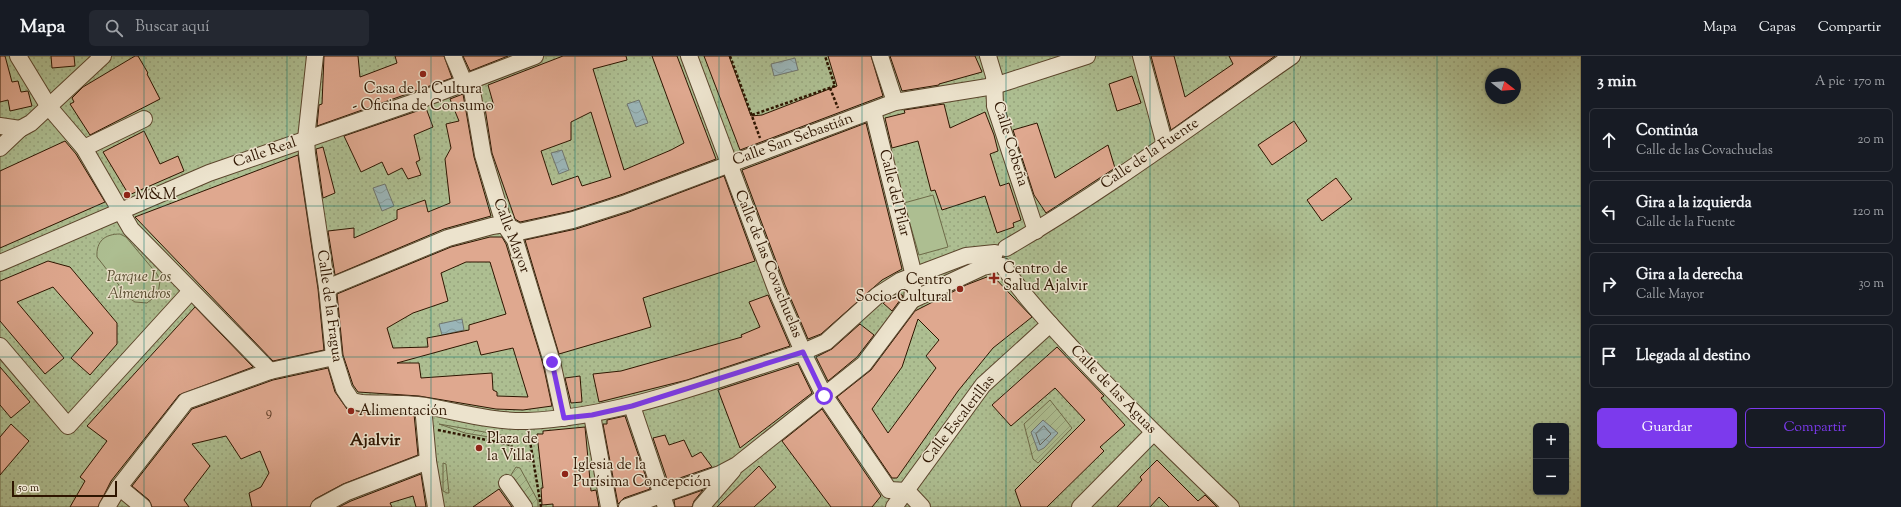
<!DOCTYPE html>
<html lang="es">
<head>
<meta charset="utf-8">
<style>
  :root { --surface:#171b24; --page:#242831; --text:#f1f3f6; --muted:#9ea1a6; --line:#363941; --accent:#7c3aed }
  body { margin:0; font-family:"Sorts Mill Goudy",serif; background:var(--page); color:var(--text) }
  .controls { position:absolute; right:12px; bottom:12px; display:grid; overflow:hidden; border-radius:6px; box-shadow:0 1px 3px #0004 }
  .controls button { width:36px; height:36px; display:grid; place-items:center; padding:0; border:0; border-bottom:1px solid var(--line); background:var(--surface); color:var(--text); font:20px sans-serif }
  .compass { position:absolute; left:1485px; top:12px; width:36px; height:36px; border-radius:50%; background:var(--surface); box-shadow:0 1px 3px #0004; rotate:107deg }
  .scale { position:absolute; left:12px; bottom:10px; width:105px; box-sizing:border-box; padding-left:4px; border:2px solid #2e1500; border-top:0; font-size:11px; line-height:14px; white-space:nowrap; color:#2e1500; -webkit-text-stroke:3px #ece3cd; paint-order:stroke }
  .stop { position:absolute; width:12px; height:12px; margin:-9px; border:3px solid #7c3aed; border-radius:50%; background:#fff }
  .stop.end { background:#7c3aed; border-color:#fff; box-shadow:0 1px 4px #0008 }
  .list { margin:0; padding:0; list-style:none }
  h2 { display:flex; justify-content:space-between; align-items:center; height:52px; margin:0; padding:0 16px; font-size:17px }
  h2 small { font-size:13px; font-weight:400; color:var(--muted) }
  .list li { display:grid; grid-template-columns:26px 1fr auto; gap:12px; align-items:center; box-sizing:border-box; height:64px; margin:0 8px 8px; padding:0 8px; border:1px solid var(--line); border-radius:6px }
  .list b { display:block; font-size:15px; white-space:nowrap }
  .list p { margin:0; font-size:13px; white-space:nowrap; color:var(--muted) }
  .list em { font-size:13px; font-style:normal; color:var(--muted) }
  .actions { display:flex; gap:8px; padding:12px 16px }
  .actions a { flex:1; padding:9px 0; border:1px solid var(--accent); border-radius:6px; text-align:center; font-size:14px; color:var(--accent) }
  .actions .main { background:var(--accent); color:#fff }
  .icon { flex:none; width:22px; height:22px; fill:none; stroke:currentColor; stroke-width:2; stroke-linecap:round; stroke-linejoin:round }
  .map { position:relative; flex:none; width:1581px; height:451px; overflow:hidden }
  header { display:flex; align-items:center; gap:24px; box-sizing:border-box; height:56px; padding:0 20px; background:var(--surface); border-bottom:1px solid var(--line) }
  header strong { font-size:19px }
  nav { display:flex; gap:22px; margin-inline-start:auto; font-size:14px }
  .search { width:280px; height:36px; background:var(--page); display:flex; align-items:center; gap:10px; box-sizing:border-box; padding:0 14px; border-radius:6px; color:var(--muted); font-size:15px }
  main { display:flex }
  aside { flex:1; background:var(--surface) }
  .map>svg:first-child { display:block }
  .park { fill:url(#park-dots); stroke:#6e6a48; fill-rule:evenodd }
  .garden { fill:url(#garden-furrows); stroke:#6e6a48 }
  .pitch { fill:#adbe91; stroke:#6e6a48 }
  .water { fill:url(#water-waves); stroke:#6f756e }
  .lines { fill:none; stroke-linecap:round; stroke-linejoin:round }
  .shore { stroke:#64655c; stroke-width:1 }
  .building { fill:#dfa88f; stroke:#2e1500; fill-rule:evenodd }
  .street-casing { stroke:#5b452c; stroke-width:18 }
  .path { stroke:#2e1500; stroke-width:2.5; stroke-dasharray:3 2; stroke-linecap:butt }
  .street { stroke:#ece3cd; stroke-width:16 }
  .route { stroke:#7c3aed; stroke-width:5 }
  .grid { fill:none; stroke:#0f766e; stroke-width:1; stroke-opacity:0.55 }
  .poi-dot { fill:#8f2418; stroke:#ece3cd; stroke-width:1.5 }
  .labels { text-anchor:middle; dominant-baseline:central; stroke-width:3; stroke-linejoin:round; paint-order:stroke }
  .number-label { font-size:13px; fill:#5a3a24 }
  .poi-label { font-size:15px; fill:#2e1500; stroke:#ece3cd; text-anchor:start }
  .street-label { font-size:15px; fill:#2e1500; stroke:#ece3cd }
  .park-label { font-size:15px; font-style:italic; fill:#54482c; stroke:#ece3cd }
  .quarter-label { font-size:17px; font-weight:bold; fill:#2e1500; stroke:#ece3cd }
</style>
</head>
<body>
<header>
<strong>Mapa</strong>
<div class="search"><svg class="icon" aria-label="search" viewBox="0 0 24 24"><circle cx="10" cy="10" r="6"/><path d="M15 15l6 6"/></svg>Buscar aquí</div>
<nav><a>Mapa</a><a>Capas</a><a>Compartir</a></nav>
</header>
<main>
<div class="map">
<svg width="1581" height="451" viewBox="0 0 1581 451">
  <defs>
    <pattern id="park-dots" width="8" height="8" patternUnits="userSpaceOnUse"><rect width="8" height="8" fill="#adbe91"/><path d="M2 2h.1M6 6h.1" fill="none" stroke="#95a27b" stroke-width="1.8" stroke-linecap="round"/></pattern>
    <pattern id="garden-furrows" width="10" height="10" patternUnits="userSpaceOnUse"><rect width="10" height="10" fill="#adbe91"/><path d="M-1 1l2-2M0 10L10 0M9 11l2-2" fill="none" stroke="#95a27b"/></pattern>
    <pattern id="water-waves" width="16" height="10" patternUnits="userSpaceOnUse"><rect width="16" height="10" fill="#9ab5b8"/><path d="M0 5q4-4 8 0t8 0" fill="none" stroke="#859b9c"/></pattern>
  </defs>
  <rect width="100%" height="100%" fill="#e2d4b2"/>
  <filter id="stains"><feTurbulence type="fractalNoise" baseFrequency=".005" numOctaves="4"/><feColorMatrix values="0 0 0 0 .2 0 0 0 0 .09 0 0 0 0 .02 0 0 0 .5 -.17"/></filter>
  <radialGradient id="worn" r=".72"><stop offset=".6" stop-color="#630" stop-opacity="0"/><stop offset="1" stop-color="#630" stop-opacity=".3"/></radialGradient>
  <path class="park" d="M0 0H1581V451H0ZM1491 18H1515V42H1491ZM1536 370H1566V436H1536Z"/>
  <g class="garden">
    <polygon points="1050,344 1072,372 1038,407 1033,403 1024,368"/>
    <polygon points="439,368 507,380 507,384 465,377"/>
    <polygon points="443,407 446,408 449,437 447,437 443,435"/>
    <polygon points="516,411 520,412 538,445 538,451 527,451 509,422"/>
  </g>
  <g class="pitch">
    <polygon points="933,139 948,191 919,199 904,147"/>
    <path d="M120 178 126 181 157 218 160 225 158 238 147 247 135 246 129 242 97 201C96 185 105 178 120 178Z"/>
  </g>
  <g class="water">
    <polygon points="795,2 798,14 774,20 771,8"/>
    <polygon points="639,44 648,67 636,71 627,48"/>
    <polygon points="562,94 569,114 559,118 551,97"/>
    <polygon points="385,128 394,150 382,155 373,132"/>
    <polygon points="462,263 464,274 442,279 439,268"/>
    <polygon points="1043,364 1058,377 1044,392 1038,395 1031,376"/>
  </g>
  <g class="lines">
    <polygon class="shore" points="1044,370 1051,378 1040,389 1036,378"/>
  </g>
  <g class="building">
    <polygon points="0,0 5,0 12,26 18,25 21,36 28,35 32,50 10,55 8,44 0,46"/>
    <polygon points="51,0 74,0 75,10 52,12"/>
    <polygon points="135,0 138,0 148,17 147,18 160,43 90,79 70,48 74,46 72,42 83,31"/>
    <polygon points="324,0 358,0 360,21 397,7 395,0 444,0 452,22 317,70 319,49 322,48"/>
    <polygon points="463,0 508,0 470,15"/>
    <path d="M563 0H626L627 4 593 13 624 114 671 94 684 87 652 0H677L716 103 623 138 571 155 520 166 515 163 492 97 485 52 494 50 488 29ZM591 56 611 121 582 130 578 120 552 129 541 95 571 84V66Z"/>
    <polygon points="704,0 729,0 751,60 762,59 837,30 828,0 871,0 883,40 740,94"/>
    <polygon points="890,0 975,0 982,16 939,28 939,29 902,35"/>
    <polygon points="1151,0 1174,0 1185,41 1233,8 1229,0 1275,0 1171,74"/>
    <polygon points="1132,20 1141,47 1117,55 1109,28"/>
    <polygon points="463,38 474,101 491,160 444,173 335,219 328,175 354,172 354,182 397,163 397,154 425,144 428,156 450,147 445,103 451,92 446,68 459,65 450,43"/>
    <polygon points="944,48 950,72 985,56 994,79 998,95 990,98 1000,130 1009,127 1021,164 1013,167 1014,171 997,177 985,140 942,154 935,134 931,135 918,85 892,92 885,62 905,57 904,54"/>
    <polygon points="426,52 433,71 414,79 420,104 416,106 421,119 408,123 402,112 388,119 382,106 361,116 344,80"/>
    <polygon points="1294,65 1307,85 1272,109 1258,89"/>
    <polygon points="866,67 902,213 882,224 821,278 808,283 785,229 742,114"/>
    <polygon points="1037,67 1055,122 1108,89 1115,112 1046,157 1034,139 1013,74"/>
    <polygon points="144,75 160,108 178,100 184,115 129,139 103,96"/>
    <polygon points="65,85 76,98 105,146 0,192 0,115"/>
    <polygon points="323,91 335,137 323,142 316,93"/>
    <polygon points="298,99 318,233 324,294 273,305 135,161"/>
    <polygon points="724,120 755,205 643,242 651,271 559,298 525,184 576,173 629,156"/>
    <polygon points="1336,122 1352,143 1322,165 1307,144"/>
    <path d="M490 181H502L506 188 543 308 552 350 523 354 496 353 419 340 358 336 353 329 343 299 337 238 451 191ZM466 206H490L506 258 469 269V274L427 282 428 291 393 292 387 272 413 257 448 245 441 217ZM477 285 481 299 513 292 528 341 497 340V336L493 334 492 317 421 322 419 307H397Z"/>
    <polygon points="48,205 70,211 117,267 117,288 90,319 71,302 93,277 53,231 17,246 64,302 45,318 0,265 0,225"/>
    <path d="M992 219 1032 261 993 292 958 335 897 422H892L837 341 871 314 915 255 966 229ZM918 263 939 284 926 300 936 312 888 377 872 353 902 311Z"/>
    <polygon points="899,237 903,240 892,255 883,247"/>
    <polygon points="768,239 790,290 687,324 599,346 593,318 621,315 742,281 741,279 760,271 749,246"/>
    <polygon points="195,251 253,311 179,339 111,425 98,451 70,451 85,425 80,421 107,385 87,370"/>
    <polygon points="860,268 874,279 857,301 828,325 816,301 832,293"/>
    <polygon points="1057,291 1104,340 1101,342 1125,369 1100,391 1104,395 1047,451 1021,451 1015,434 1085,364 1055,332 1011,370 992,349"/>
    <polygon points="798,308 812,337 740,392 718,334"/>
    <polygon points="0,311 30,346 11,362 0,349"/>
    <polygon points="328,312 335,336 347,353 362,356 414,358 418,399 343,428 315,443 310,451 252,451 249,437 261,431 269,417 260,395 241,403 226,380 192,388 210,410 184,444 189,451 152,451 149,444 132,430 192,353 273,324"/>
    <polygon points="580,320 582,346 571,347 565,322"/>
    <polygon points="822,353 881,440 872,451 831,451 782,385"/>
    <polygon points="625,360 650,433 624,442 618,448 603,368 607,368 607,364"/>
    <polygon points="11,368 29,385 0,419 0,381"/>
    <polygon points="585,371 591,435 596,434 599,451 553,451 553,448 542,449 541,432 543,432 537,378 543,378 543,375"/>
    <polygon points="665,379 669,389 684,384 692,401 701,396 712,411 668,426 653,382"/>
    <polygon points="1157,404 1198,445 1205,439 1217,451 1169,451 1159,441 1150,451 1117,451 1142,424 1140,421"/>
    <polygon points="759,410 776,431 754,451 717,451"/>
    <polygon points="421,418 426,451 416,451 413,440 390,447 392,451 339,451 351,445"/>
    <polygon points="499,433 512,451 473,451"/>
    <polygon points="703,434 694,445 692,451 675,451 674,444"/>
  </g>
  <g class="lines">
    <g class="street-casing">
      <g id="street">
        <polyline points="18,0 49,51 84,92 131,173 270,315"/>
        <path d="M315 0 306 83 307 98 327 232 334 301 344 333 352 345 362 347C382 348 405 347 425 350 459 356 493 366 527 365 622 361 713 324 803 296L826 286 878 239 900 225 966 200 995 197"/>
        <polyline points="453,0 464,26 471,29 483,99 504,168 515,184 552,306 564,362"/>
        <polyline points="689,0 776,233 807,305 824,339 889,434 907,435 922,451"/>
        <polyline points="880,0 895,46"/>
        <polyline points="988,0 994,20 995,50 1036,175"/>
        <polyline points="1141,0 1165,89"/>
        <polyline points="0,70 20,73"/>
        <polyline points="0,92 20,73 31,67 103,0"/>
        <polyline points="84,92 144,63"/>
        <path d="M1006 192C1105 135 1198 65 1292 0"/>
        <polyline points="0,207 209,117 417,45 535,0"/>
        <path d="M1003 210C1023 239 1048 266 1072 292 1123 347 1177 399 1231 451"/>
        <polyline points="327,232 448,182 492,170 504,168 519,176 573,164 626,147 895,46 994,30 1087,0"/>
        <polyline points="912,244 983,211 997,208"/>
        <polyline points="0,290 68,370 191,235"/>
        <polyline points="423,350 428,405 436,451"/>
        <polyline points="632,350 666,451"/>
        <polyline points="592,359 609,451"/>
        <polyline points="507,427 524,451"/>
        <polyline points="119,431 143,451"/>
        <polyline points="107,451 119,431 186,345 270,315 334,301"/>
        <polyline points="319,451 347,436 428,405"/>
        <polyline points="627,451 720,418 737,409 864,308 912,244 914,220 873,55"/>
        <polyline points="701,451 733,414"/>
        <polyline points="894,451 983,329 1050,268"/>
        <polyline points="1080,451 1153,377"/>
      </g>
    </g>
    <g class="path">
      <polyline points="730,0 760,82"/>
      <polyline points="830,32 838,52"/>
      <polyline points="752,59 835,30 825,0"/>
      <polyline points="438,374 511,389 517,402 533,405"/>
      <polyline points="529,379 541,451"/>
    </g>
    <use href="#street" class="street"/>
  </g>
  <g class="lines">
    <polyline class="route" points="552,306 564,362 592,359 632,350 803,296 824,340"/>
  </g>
  <path class="grid" d="M144 0V451M287 0V451M431 0V451M575 0V451M719 0V451M862 0V451M1006 0V451M1150 0V451M1294 0V451M1437 0V451M0 150H1581M0 301H1581"/>
  <g class="poi-dot">
    <circle cx="423" cy="18" r="4"/>
    <circle cx="127" cy="139" r="4"/>
    <path d="M992 216h4v4h4v4h-4v4h-4v-4h-4v-4h4z"/>
    <circle cx="960" cy="233" r="4"/>
    <circle cx="351" cy="355" r="4"/>
    <circle cx="479" cy="392" r="4"/>
    <circle cx="565" cy="418" r="4"/>
  </g>
  <g class="labels">
    <g class="number-label">
      <text x="269" y="357">9</text>
    </g>
    <g class="poi-label">
      <text x="423" y="33" text-anchor="middle">Casa de la Cultura<tspan x="423" dy="17">- Oficina de Consumo</tspan></text>
      <text x="135" y="139">M&amp;M</text>
      <text x="1003" y="213">Centro de<tspan x="1003" dy="17">Salud Ajalvir</tspan></text>
      <text x="952" y="224" text-anchor="end">Centro<tspan x="952" dy="17">Socio-Cultural</tspan></text>
      <text x="359" y="355">Alimentación</text>
      <text x="487" y="383">Plaza de<tspan x="487" dy="17">la Villa</tspan></text>
      <text x="573" y="409">Iglesia de la<tspan x="573" dy="17">Purísima Concepción</tspan></text>
    </g>
    <g class="street-label">
      <text transform="translate(793 84) rotate(-20)">Calle San Sebastián</text>
      <text transform="translate(1010 88) rotate(73)">Calle Cobeña</text>
      <text transform="translate(265 97) rotate(-19)">Calle Real</text>
      <text transform="translate(1150 98) rotate(-34)">Calle de la Fuente</text>
      <text transform="translate(894 137) rotate(76)">Calle del Pilar</text>
      <text transform="translate(511 180) rotate(69)">Calle Mayor</text>
      <text transform="translate(768 208) rotate(68)">Calle de las Covachuelas</text>
      <text transform="translate(329 250) rotate(82)">Calle de la Fragua</text>
      <text transform="translate(1113 334) rotate(46)">Calle de las Aguas</text>
      <text transform="translate(959 364) rotate(-52)">Calle Escalerillas</text>
    </g>
    <g class="park-label">
      <text x="139" y="221">Parque Los<tspan x="139" dy="17">Almendros</tspan></text>
    </g>
    <g class="quarter-label">
      <text x="375" y="385">Ajalvir</text>
    </g>
  </g>
  <rect width="100%" height="100%" filter="url(#stains)"/>
  <rect width="100%" height="100%" fill="url(#worn)"/>
</svg>
<div class="controls">
<button>+</button>
<button>−</button>
</div>
<svg class="compass" viewBox="-18 -18 36 36"><path d="M0-13l5 13h-10z" fill="#e53935"/><path d="M0 13l5-13h-10z" fill="#9ea1a6"/></svg>
<div class="scale">50 m</div>
<div class="stop" style="left:824px;top:340px"></div>
<div class="stop end" style="left:552px;top:306px"></div>
</div>
<aside>
<h2>3 min<small>A pie · 170 m</small></h2>
<ul class="list">
<li><svg class="icon" aria-label="ahead" viewBox="0 0 24 24"><path d="M12 20V5M6 11l6-6 6 6"/></svg><div><b>Continúa</b><p>Calle de las Covachuelas</p></div><em>20 m</em></li>
<li><svg class="icon" aria-label="left" viewBox="0 0 24 24"><path d="M17 20v-9H6M10 6l-5 5 5 5"/></svg><div><b>Gira a la izquierda</b><p>Calle de la Fuente</p></div><em>120 m</em></li>
<li><svg class="icon" aria-label="right" viewBox="0 0 24 24"><path d="M7 20v-9h11M14 6l5 5-5 5"/></svg><div><b>Gira a la derecha</b><p>Calle Mayor</p></div><em>30 m</em></li>
<li><svg class="icon" aria-label="arrive" viewBox="0 0 24 24"><path d="M6 21V4h12l-3 4 3 4H6"/></svg><div><b>Llegada al destino</b></div></li>
</ul>
<div class="actions"><a class="main">Guardar</a><a>Compartir</a></div>
</aside>
</main>
</body>
</html>
